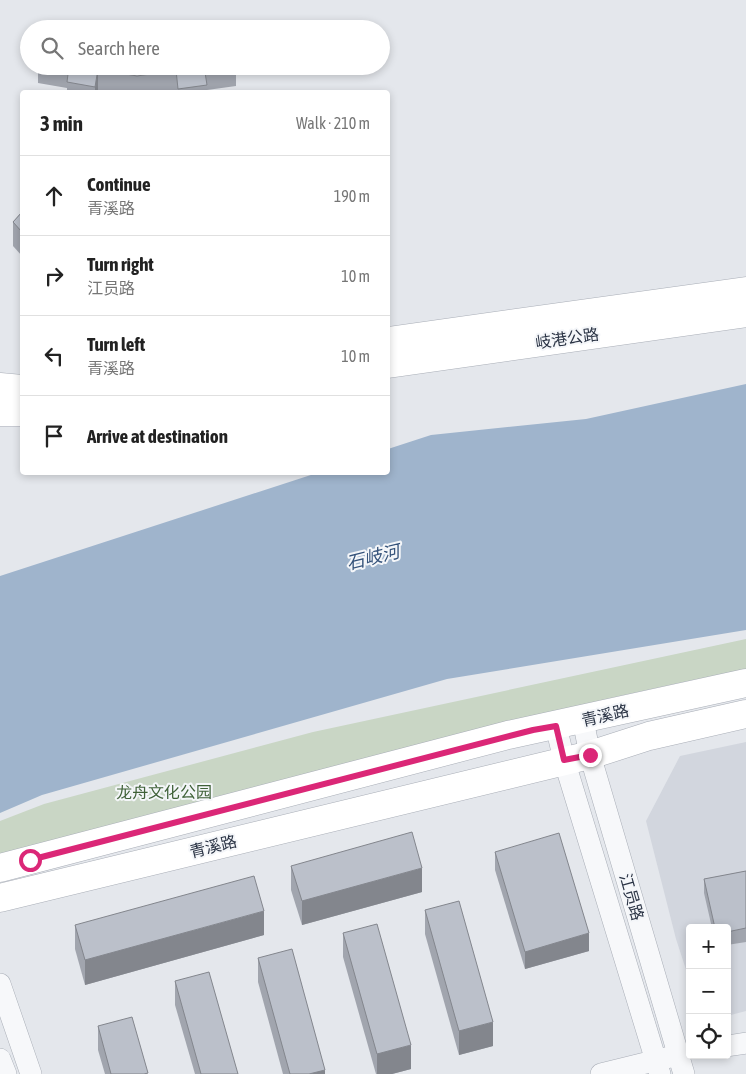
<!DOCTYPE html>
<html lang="en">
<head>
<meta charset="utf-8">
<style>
  :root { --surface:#fff; --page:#f2f2f2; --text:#222; --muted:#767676; --line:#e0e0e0 }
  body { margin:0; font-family:"Asap Condensed","Noto Sans SC",sans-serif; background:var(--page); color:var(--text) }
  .controls { position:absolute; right:15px; bottom:15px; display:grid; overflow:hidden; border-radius:5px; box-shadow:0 2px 8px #0003 }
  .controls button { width:45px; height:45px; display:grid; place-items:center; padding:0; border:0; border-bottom:1px solid var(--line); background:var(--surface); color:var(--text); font:25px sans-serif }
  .stop { position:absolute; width:15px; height:15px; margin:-11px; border:4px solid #db2777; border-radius:50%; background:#fff }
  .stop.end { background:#db2777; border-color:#fff; box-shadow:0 1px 5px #0008 }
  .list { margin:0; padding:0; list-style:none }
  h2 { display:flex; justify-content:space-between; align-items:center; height:65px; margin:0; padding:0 20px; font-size:21px }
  h2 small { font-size:16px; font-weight:400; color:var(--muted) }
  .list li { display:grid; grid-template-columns:32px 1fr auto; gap:15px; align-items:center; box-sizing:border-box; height:80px; padding:0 20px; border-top:1px solid var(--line) }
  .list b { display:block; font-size:19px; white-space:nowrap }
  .list p { margin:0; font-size:16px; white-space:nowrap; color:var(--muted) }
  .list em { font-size:16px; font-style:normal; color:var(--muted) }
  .icon { flex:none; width:28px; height:28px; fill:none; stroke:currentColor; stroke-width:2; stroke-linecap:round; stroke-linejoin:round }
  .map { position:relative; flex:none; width:746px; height:1074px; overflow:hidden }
  .search { position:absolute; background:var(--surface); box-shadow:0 2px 8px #0003; left:20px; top:20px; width:370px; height:55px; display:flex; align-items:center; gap:12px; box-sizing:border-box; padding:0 18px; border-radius:28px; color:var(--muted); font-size:19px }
  .panel { position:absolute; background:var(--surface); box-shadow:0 2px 8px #0003; left:20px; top:90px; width:370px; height:385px; border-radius:5px }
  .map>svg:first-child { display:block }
  .built { fill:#d2d6de }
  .green { fill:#c9d6c5 }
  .water { fill:#9fb4cc }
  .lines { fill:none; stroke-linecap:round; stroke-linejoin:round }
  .street-casing { stroke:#a9aeb7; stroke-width:22 }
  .secondary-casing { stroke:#a9aeb7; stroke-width:29 }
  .street { stroke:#f7f8fa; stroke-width:21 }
  .secondary { stroke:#fff; stroke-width:28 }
  .wall { fill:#a1a5ae }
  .shaded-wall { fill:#83868d }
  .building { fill:#bbc0ca; stroke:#83868d }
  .route { stroke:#db2777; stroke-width:6 }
  .labels { text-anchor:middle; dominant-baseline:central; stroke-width:4; stroke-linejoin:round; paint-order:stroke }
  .street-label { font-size:16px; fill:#2b3445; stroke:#f4f6f9 }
  .park-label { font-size:16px; fill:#3f6138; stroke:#f4f6f9 }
  .water-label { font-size:18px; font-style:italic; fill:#34527a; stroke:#f4f6f9 }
</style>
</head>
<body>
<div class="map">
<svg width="746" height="1074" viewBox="0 0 746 1074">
  <rect width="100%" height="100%" fill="#e4e7ec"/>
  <polygon class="built" points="746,742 746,1011 727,1016 727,928 690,928 690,982 676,939 646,821 680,756"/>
  <path class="green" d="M746 639V669C508 717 274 782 40 845L0 859V821L44 804 313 732Z"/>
  <polygon class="water" points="746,384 746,630 447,679 42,795 0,813 0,576 317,473 388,472 388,449 431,435 586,419"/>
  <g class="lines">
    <g class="street-casing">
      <g id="street">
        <polyline points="583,720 590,755 684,1074"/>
        <polyline points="556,726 564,760 660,1074"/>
        <polyline points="0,984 31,1074"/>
        <polyline points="727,1046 746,1043"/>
        <polyline points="0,1059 6,1074"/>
        <polyline points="601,1074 670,1057"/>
      </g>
    </g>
    <g class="secondary-casing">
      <g id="secondary">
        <polyline points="388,341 746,291"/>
        <polyline points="388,364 746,313"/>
        <polyline points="0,387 22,389"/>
        <polyline points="0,412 22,412"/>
        <polyline points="0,868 508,735 746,683"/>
        <polyline points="0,898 590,755 649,736 746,714"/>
      </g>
    </g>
    <use href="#street" class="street"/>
    <use href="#secondary" class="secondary"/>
  </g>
  <g class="wall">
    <polygon points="38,66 236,66 236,86 207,90 207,92 67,92 67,88 38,83"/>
    <polygon points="22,212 22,256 13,246 13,222"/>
    <polygon points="495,852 589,951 525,969 495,870"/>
    <polygon points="291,866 422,892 302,925 291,890"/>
    <polygon points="746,871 746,942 727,945 727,928 712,928 704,893 704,879"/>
    <polygon points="425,910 493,1046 459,1055 425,934"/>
    <polygon points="75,925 264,935 85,985 75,949"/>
    <polygon points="343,933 411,1069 392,1074 376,1074 343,957"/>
    <polygon points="258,958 325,1074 283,1074 258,982"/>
    <polygon points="175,981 238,1074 195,1074 175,1005"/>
    <polygon points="98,1026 148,1074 105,1074 98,1050"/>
  </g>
  <g class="shaded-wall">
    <polygon points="98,69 98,92 95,92 95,87"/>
    <polygon points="422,868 422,892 302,925 302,901"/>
    <polygon points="264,911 264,935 85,985 85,960"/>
    <polygon points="589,933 589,951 525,969 525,952"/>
    <polygon points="493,1022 493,1046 459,1055 459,1031"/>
    <polygon points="411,1045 411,1069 392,1074 377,1074 377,1054"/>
    <polygon points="325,1070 325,1074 309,1074"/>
  </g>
  <g class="building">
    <polygon points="69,66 204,66 207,85 178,89 176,70 137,76 98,69 95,87 67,82"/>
    <polygon points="22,212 22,232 13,222"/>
    <polygon points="412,832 422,868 302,901 291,866"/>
    <polygon points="559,833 589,933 525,952 495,852"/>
    <polygon points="746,871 746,928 727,932 727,928 715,928 704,879"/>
    <polygon points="254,876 264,911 85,960 75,925"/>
    <polygon points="459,901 493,1022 459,1031 425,910"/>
    <polygon points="377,924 411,1045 377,1054 343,933"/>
    <polygon points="292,949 325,1070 309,1074 290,1074 258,958"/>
    <polygon points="209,972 238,1074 201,1074 175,981"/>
    <polygon points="132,1017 148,1073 144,1074 111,1074 98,1026"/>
  </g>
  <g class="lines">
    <polyline class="route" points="30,860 533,730 556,726 564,760 590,755"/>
  </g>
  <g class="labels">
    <g class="street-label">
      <text transform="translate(567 338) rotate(-8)">岐港公路</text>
      <text transform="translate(605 715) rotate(-13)">青溪路</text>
      <text transform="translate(213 846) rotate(-14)">青溪路</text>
      <text transform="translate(632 897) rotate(74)">江员路</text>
    </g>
    <g class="park-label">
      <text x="164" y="792">龙舟文化公园</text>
    </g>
    <g class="water-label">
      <text transform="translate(373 557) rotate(-14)">石岐河</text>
    </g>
  </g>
</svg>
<div class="controls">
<button>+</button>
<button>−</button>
<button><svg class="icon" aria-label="locate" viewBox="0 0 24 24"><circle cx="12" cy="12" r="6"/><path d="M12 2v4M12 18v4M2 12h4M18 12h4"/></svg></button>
</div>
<div class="stop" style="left:30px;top:860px"></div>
<div class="stop end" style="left:590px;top:755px"></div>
<div class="search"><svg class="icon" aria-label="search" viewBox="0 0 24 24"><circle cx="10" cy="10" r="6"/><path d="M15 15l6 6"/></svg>Search here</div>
<section class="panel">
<h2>3 min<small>Walk · 210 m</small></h2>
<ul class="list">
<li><svg class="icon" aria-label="ahead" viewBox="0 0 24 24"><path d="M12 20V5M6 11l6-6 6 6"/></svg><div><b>Continue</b><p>青溪路</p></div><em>190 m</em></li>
<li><svg class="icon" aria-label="right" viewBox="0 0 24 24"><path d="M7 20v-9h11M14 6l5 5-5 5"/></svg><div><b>Turn right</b><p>江员路</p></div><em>10 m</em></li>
<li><svg class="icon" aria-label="left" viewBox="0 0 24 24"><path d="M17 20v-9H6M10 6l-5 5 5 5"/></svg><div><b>Turn left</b><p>青溪路</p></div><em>10 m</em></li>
<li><svg class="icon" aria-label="arrive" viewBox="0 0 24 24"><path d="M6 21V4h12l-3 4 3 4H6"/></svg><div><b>Arrive at destination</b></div></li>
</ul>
</section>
</div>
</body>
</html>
